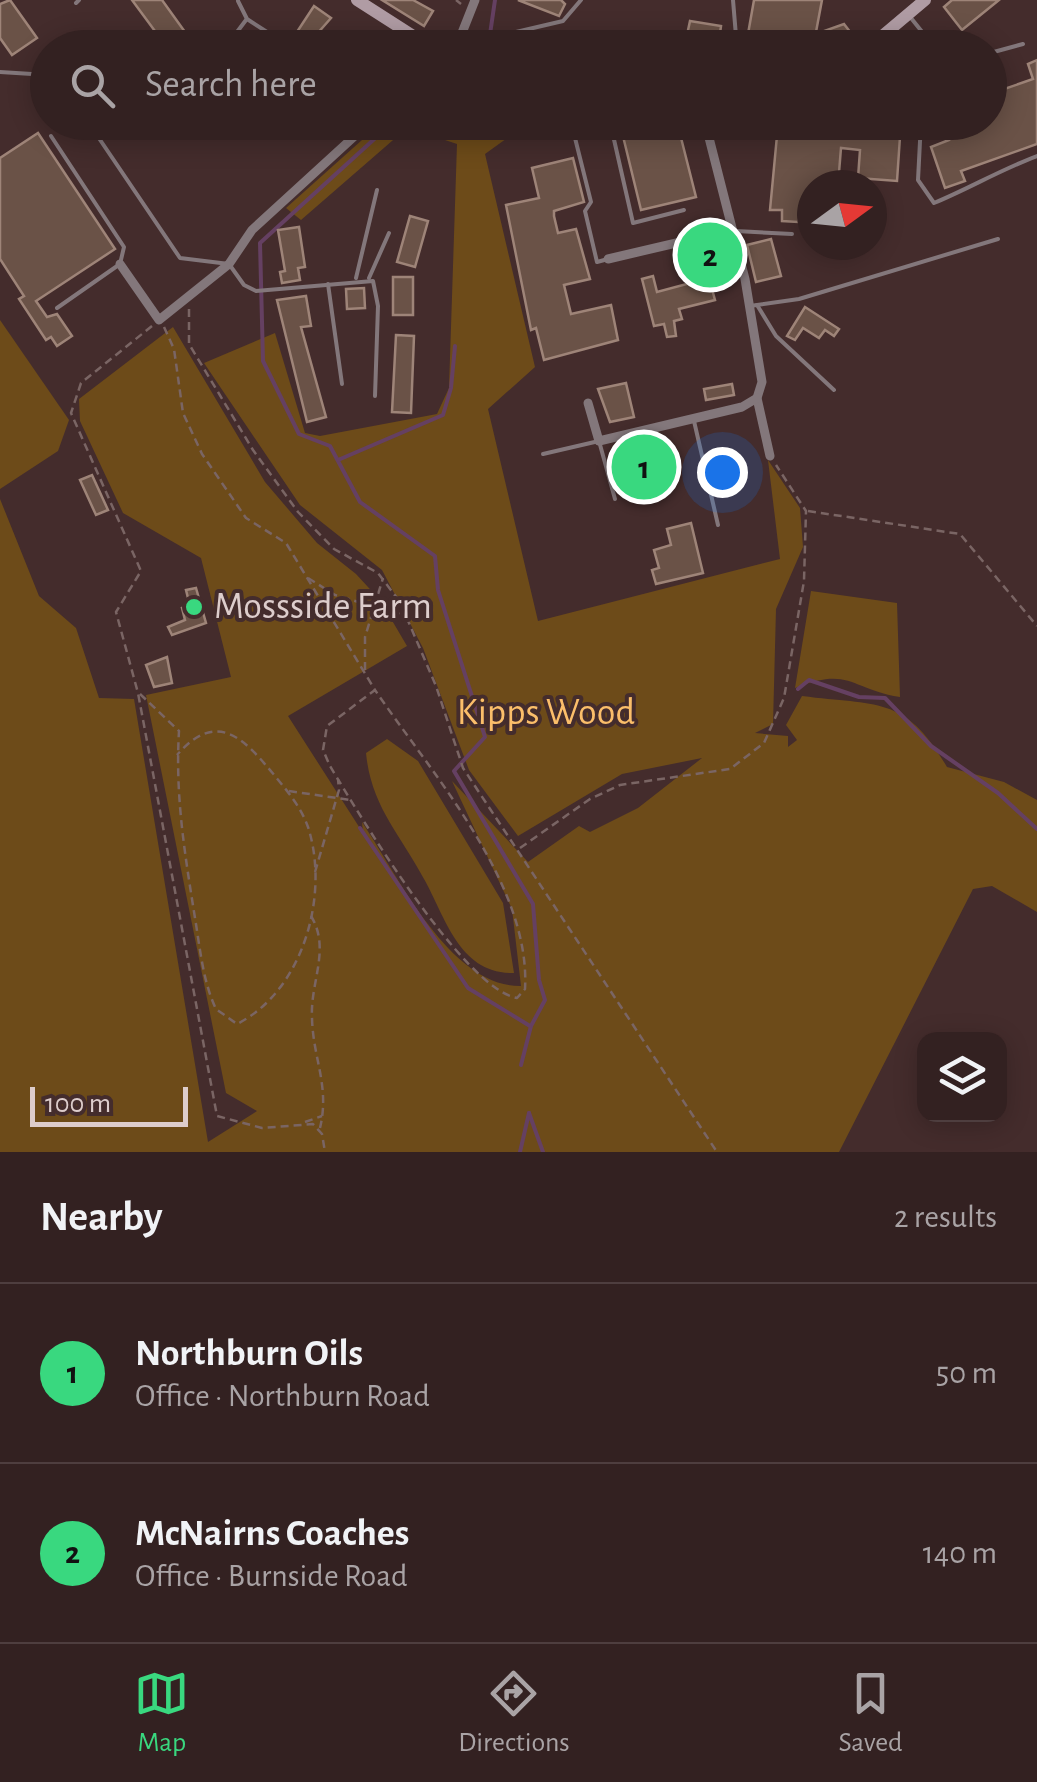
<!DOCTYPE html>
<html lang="en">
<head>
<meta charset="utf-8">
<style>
  :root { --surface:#332121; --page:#3e2e2e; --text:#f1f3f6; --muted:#a9a3a5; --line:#4e3e3f; --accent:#39d87f }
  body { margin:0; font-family:"Alegreya Sans",sans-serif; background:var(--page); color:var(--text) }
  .controls { position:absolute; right:30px; bottom:30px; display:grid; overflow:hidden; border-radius:20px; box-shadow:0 5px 25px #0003 }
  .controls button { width:90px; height:90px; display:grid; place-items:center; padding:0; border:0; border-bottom:2px solid var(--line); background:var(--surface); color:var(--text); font:50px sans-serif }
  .compass { position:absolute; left:797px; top:170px; width:90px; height:90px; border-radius:50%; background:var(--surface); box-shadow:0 5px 25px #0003; rotate:75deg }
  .scale { position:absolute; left:30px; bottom:25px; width:158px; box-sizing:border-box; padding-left:10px; border:5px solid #ddcdcc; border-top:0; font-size:28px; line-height:35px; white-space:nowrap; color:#ddcdcc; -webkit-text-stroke:8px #442c2c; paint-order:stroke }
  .you { position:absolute; left:722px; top:472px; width:35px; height:35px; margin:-25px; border:8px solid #fff; border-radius:50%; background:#1a73e8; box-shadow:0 0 0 15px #1a73e833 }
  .badge { display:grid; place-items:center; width:65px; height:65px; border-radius:50%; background:var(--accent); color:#111; font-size:32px; font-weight:700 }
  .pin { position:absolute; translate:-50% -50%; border:5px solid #fff; box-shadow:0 2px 10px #0006 }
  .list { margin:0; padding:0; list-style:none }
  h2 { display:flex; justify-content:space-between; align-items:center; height:130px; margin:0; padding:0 40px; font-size:42px }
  h2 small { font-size:32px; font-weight:400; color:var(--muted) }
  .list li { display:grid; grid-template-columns:65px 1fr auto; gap:30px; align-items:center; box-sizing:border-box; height:180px; padding:0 40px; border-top:2px solid var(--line) }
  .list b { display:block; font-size:38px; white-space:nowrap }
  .list p { margin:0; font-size:32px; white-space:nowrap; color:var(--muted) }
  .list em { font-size:32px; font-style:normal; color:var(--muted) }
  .icon { flex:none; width:55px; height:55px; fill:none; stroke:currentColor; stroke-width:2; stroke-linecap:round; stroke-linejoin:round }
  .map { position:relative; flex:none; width:1037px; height:1152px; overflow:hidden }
  .search { position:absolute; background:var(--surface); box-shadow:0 5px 25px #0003; left:30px; right:30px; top:30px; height:110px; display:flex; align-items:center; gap:25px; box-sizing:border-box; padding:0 35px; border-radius:55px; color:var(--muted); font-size:38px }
  .sheet { height:490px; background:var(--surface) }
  nav { display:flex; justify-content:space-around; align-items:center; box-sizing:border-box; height:140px; border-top:2px solid var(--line); background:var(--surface); font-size:28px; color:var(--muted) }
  nav a { display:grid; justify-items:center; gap:5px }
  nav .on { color:var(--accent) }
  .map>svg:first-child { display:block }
  .green { fill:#6d4b19 }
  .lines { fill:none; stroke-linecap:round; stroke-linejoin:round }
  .stream { stroke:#654062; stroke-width:4 }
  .building { fill:#6a5247; stroke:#9e8478; stroke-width:2.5 }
  .path { stroke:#7a6564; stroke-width:2.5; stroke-dasharray:8 5; stroke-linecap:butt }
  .service { stroke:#83777b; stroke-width:4 }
  .minor { stroke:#83777b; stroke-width:9 }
  .secondary { stroke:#b09ca4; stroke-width:12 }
  .poi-dot { fill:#39d87f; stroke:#442c2c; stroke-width:4 }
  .labels { text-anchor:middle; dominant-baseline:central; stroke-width:8; stroke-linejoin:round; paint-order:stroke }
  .poi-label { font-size:38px; fill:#ddcdcc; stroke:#442c2c; text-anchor:start }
  .park-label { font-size:38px; fill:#fbbe6a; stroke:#442c2c }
</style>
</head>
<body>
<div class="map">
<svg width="1037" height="1152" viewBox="0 0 1037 1152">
  <rect width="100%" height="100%" fill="#442c2c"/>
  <g class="green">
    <path d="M381 123H528L485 154 535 367 488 409 538 621 780 559 768 460 800 508 803 547 776 609 773 724 755 733 788 736V747L797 740 786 725 802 696C878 706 905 695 947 767L1004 782 1037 800V912L992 886 973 889 839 1152H0V499L39 596 76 628 99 698 134 699 208 1142 257 1111 226 1093 146 695 231 677 201 558 123 513 80 421 79 399 173 327 265 482 317 543 356 574 380 600 407 646 288 716 363 833 362 822C398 876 450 987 521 986L512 909 452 781 528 862 579 826 590 832 638 808 702 758 622 774 518 836 469 770 423 648 382 570 300 505 204 363 275 333 305 433 320 436 437 414 449 388 457 144 415 130 400 134 301 220 286 208Z"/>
    <polygon points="0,320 69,420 58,451 0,489"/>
    <path d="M811 591 897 603 900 697C850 689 850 666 795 688Z"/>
    <path d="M387 739 418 761 503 903 514 973C459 974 446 918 424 879 400 834 371 806 366 753Z"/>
  </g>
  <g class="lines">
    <g class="stream">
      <polyline points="488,48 495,0"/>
      <polyline points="393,122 260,243 263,361 299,434 330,446 360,502 435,556 438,590 485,737 454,771 533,904 539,980 545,1000 531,1026 521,1065"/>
      <polyline points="338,460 443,415 451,388 455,346"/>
      <polyline points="798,689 809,680 859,697 885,698 931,746 998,793 1037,829"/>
      <polyline points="360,828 468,988 530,1026"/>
      <polyline points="529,1113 543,1152"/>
      <polyline points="520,1152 529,1113"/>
    </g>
  </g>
  <g class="building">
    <polygon points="10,0 37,38 12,55 0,38 0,4"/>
    <polygon points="132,0 162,0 185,32 166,46"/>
    <polygon points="382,0 413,0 433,11 424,26"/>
    <polygon points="518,0 561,0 565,4 559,16"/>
    <polygon points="754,0 822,0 813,48 776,48 778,40 748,34"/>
    <polygon points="952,0 999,0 962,30 944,7"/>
    <polygon points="314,6 331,18 308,44 295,35"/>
    <polygon points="690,21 721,26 719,41 687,35"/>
    <polygon points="844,24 854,37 837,48 824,31"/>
    <polygon points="1037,60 1037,144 961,171 965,181 945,188 931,147 949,140 943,122 990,122 990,94 1033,79 1028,64"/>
    <polygon points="643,122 677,122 696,197 641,210 621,128"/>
    <polygon points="823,122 901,122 897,181 858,178 860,150 841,148 838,185 812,185 812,200 805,199 798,222 782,221 782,210 770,210 778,125 822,128"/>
    <polygon points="38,133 115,249 36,301 47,317 57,314 72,336 57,346 51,337 46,340 19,299 24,296 0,259 0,158"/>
    <polygon points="573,158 584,202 554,211 554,216 558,233 576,229 590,279 564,285 571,314 611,305 618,340 544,360 536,328 531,330 506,205 539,198 532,168"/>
    <polygon points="410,216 428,221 415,267 397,262"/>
    <polygon points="299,227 305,267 298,268 300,280 282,283 280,272 285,271 278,230"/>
    <polygon points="771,239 781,276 756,282 747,245"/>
    <polygon points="653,276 657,292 709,278 715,300 679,309 682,319 674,321 676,336 667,337 664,324 654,326 642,279"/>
    <rect x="393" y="277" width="20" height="38"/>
    <polygon points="364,288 365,308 347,309 346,289"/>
    <polygon points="306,296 311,326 301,327 326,417 307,422 277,300"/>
    <polygon points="805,307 839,329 834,336 825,330 819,338 803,328 795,340 787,336"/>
    <polygon points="396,335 414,336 411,413 392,412"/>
    <polygon points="626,383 634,417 610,422 598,389"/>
    <polygon points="732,384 734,395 706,400 704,389"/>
    <polygon points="645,440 657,494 638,498 635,487 619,491 617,482 633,478 630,461 637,460 633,443"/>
    <polygon points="92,475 108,510 96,515 80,480"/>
    <polygon points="691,523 703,573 656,584 652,570 659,568 654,550 671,545 667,529"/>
    <polygon points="196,588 206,623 172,635 168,627 185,620 182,608 190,606 186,590"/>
    <polygon points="167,657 172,683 154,687 146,665"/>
  </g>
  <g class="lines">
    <g class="path">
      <polyline points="456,0 461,4"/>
      <polyline points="189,309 189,344 253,450 298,512 334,549 378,573 400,602 436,686 463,768 717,1152"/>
      <polyline points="152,326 81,383 71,413 141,571 116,612 138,693 217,1116 262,1128 313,1124 322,1134 325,1152"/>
      <path d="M164 327 174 349 183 413 202 454 246 518 286 543 375 690 327 726 323 750 330 766C360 816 463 988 517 998L525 989C531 884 432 774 375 690"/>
      <polyline points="808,511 960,534 1037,626"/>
      <polyline points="308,578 335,595 406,616"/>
      <polyline points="365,670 365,637 383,578"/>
      <path d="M140 694 179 731C175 796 185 855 195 918 200 948 203 982 216 1009L237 1024C303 991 330 895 308 827 301 807 288 792 275 776 245 740 218 708 177 755"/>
      <polyline points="289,791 350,800"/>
      <polyline points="520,848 590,799 620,785 730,769 764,743 784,698 804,581 806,511 776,465"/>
      <polyline points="315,872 339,790 338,779"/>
      <path d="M311 916C331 949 310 982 312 1018 313 1059 330 1086 320 1128"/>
      <polyline points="305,1122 322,1116"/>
    </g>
    <g class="service">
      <polyline points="733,0 737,48"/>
      <polyline points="238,1 247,19 292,48"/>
      <polyline points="76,3 79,0"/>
      <polyline points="911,18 923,33 926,48"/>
      <polyline points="225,48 246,20"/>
      <polyline points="506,48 516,32 563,21 581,0"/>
      <polyline points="990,53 1023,44"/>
      <polyline points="0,72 48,75"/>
      <polyline points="88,122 180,258 229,264 244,285 256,291 373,281 378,306 375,396"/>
      <polyline points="571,122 591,202 585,211 597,262 608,259"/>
      <polyline points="610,122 633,223 684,210"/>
      <path d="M921 122 918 180 934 203C970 188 1000 170 1037 156"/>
      <polyline points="51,136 124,247 120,264 57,308"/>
      <polyline points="736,231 792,234"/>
      <polyline points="356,278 377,190"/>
      <polyline points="369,278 389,233"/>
      <polyline points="328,284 342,384"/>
      <polyline points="757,305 776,336 834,390"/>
      <polyline points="750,306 799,299 998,239"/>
      <polyline points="694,421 718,525"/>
      <polyline points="543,454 599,441 615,499"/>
    </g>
    <g class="minor">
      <polyline points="456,48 475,0"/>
      <polyline points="705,122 745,279 762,382 757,398 770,456"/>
      <polyline points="608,259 732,230"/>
      <polyline points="120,264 159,320 229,264 252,230 370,122"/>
      <polyline points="588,403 599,441 742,407 757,398"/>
    </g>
    <g class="secondary">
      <polyline points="357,0 432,48"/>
      <polyline points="590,48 655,43 690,48"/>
      <polyline points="868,48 925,0"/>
    </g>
  </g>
  <circle class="poi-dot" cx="194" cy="607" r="10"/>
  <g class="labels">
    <g class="poi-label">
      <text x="214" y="607">Mossside Farm</text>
    </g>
    <g class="park-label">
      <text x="546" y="713">Kipps Wood</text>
    </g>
  </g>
</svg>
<div class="controls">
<button><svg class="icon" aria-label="layers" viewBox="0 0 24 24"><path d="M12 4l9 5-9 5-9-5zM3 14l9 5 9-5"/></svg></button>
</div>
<svg class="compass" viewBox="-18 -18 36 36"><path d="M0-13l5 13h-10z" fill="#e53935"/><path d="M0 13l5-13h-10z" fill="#a9a3a5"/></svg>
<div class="scale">100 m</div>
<div class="you"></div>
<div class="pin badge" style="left:644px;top:467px">1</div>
<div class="pin badge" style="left:710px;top:255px">2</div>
<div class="search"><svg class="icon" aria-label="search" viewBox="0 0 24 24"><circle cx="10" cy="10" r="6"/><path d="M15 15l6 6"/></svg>Search here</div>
</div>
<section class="sheet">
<h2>Nearby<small>2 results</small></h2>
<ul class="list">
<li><span class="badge">1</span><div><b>Northburn Oils</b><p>Office · Northburn Road</p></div><em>50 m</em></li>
<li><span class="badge">2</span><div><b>McNairns Coaches</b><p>Office · Burnside Road</p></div><em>140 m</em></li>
</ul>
</section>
<nav>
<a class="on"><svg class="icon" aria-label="map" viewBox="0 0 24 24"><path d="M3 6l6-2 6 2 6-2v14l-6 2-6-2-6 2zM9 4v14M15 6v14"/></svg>Map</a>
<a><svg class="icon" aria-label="directions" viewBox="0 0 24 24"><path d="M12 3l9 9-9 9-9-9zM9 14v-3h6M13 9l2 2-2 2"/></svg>Directions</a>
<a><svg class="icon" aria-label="saved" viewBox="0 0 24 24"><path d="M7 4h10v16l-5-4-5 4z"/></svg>Saved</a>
</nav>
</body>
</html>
